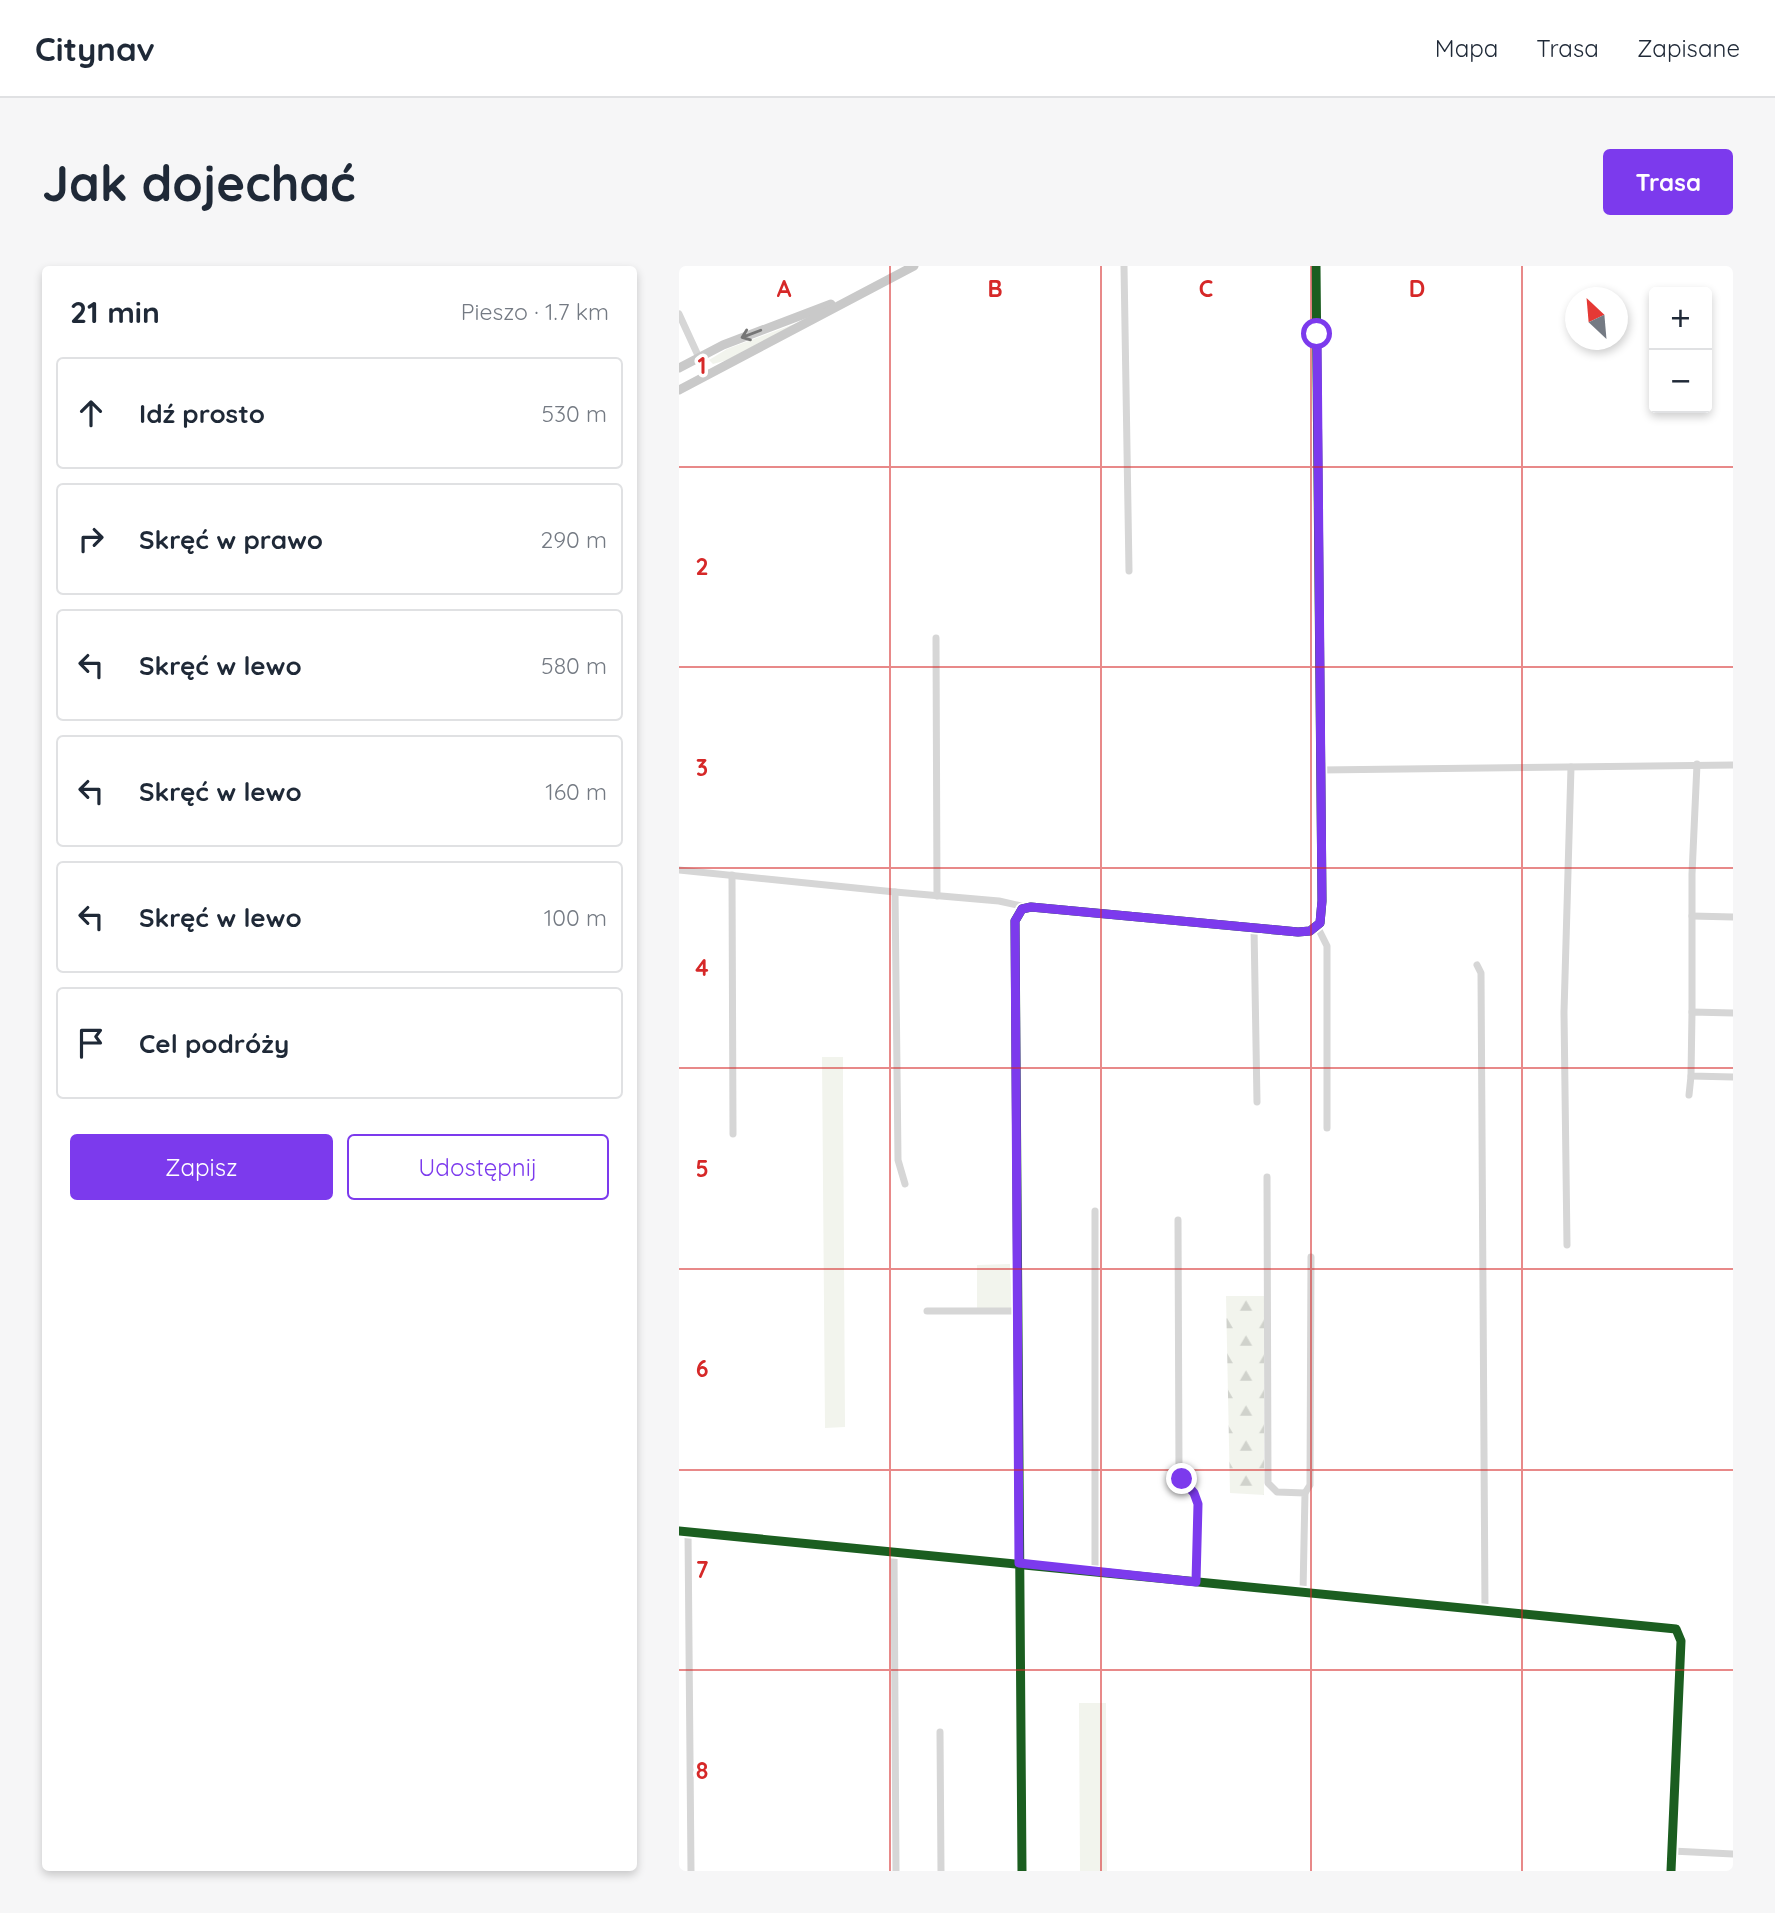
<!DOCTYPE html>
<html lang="pl">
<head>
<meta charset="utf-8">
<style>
  :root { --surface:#fff; --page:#f6f6f7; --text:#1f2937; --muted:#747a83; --line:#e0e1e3; --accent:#7c3aed }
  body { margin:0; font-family:Quicksand,sans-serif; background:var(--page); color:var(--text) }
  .controls { position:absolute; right:21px; top:21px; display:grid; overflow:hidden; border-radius:7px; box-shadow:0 4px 10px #0003 }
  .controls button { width:63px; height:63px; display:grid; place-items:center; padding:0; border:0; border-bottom:2px solid var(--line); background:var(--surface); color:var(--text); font:35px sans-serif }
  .compass { position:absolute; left:886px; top:21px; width:63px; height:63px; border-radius:50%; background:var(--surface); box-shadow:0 4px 10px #0003; rotate:334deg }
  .stop { position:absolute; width:21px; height:21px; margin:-16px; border:5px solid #7c3aed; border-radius:50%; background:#fff }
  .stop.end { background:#7c3aed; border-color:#fff; box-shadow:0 2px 7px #0008 }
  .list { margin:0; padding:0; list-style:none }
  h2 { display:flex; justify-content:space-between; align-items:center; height:91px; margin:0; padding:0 28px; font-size:30px }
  h2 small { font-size:23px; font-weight:400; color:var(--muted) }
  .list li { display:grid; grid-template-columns:46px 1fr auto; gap:21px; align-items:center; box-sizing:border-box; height:112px; margin:0 14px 14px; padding:0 14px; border:2px solid var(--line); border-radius:7px }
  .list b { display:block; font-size:26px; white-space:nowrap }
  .list em { font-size:23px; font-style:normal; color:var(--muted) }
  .actions { display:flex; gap:14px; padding:21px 28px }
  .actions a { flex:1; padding:16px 0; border:2px solid var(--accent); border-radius:7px; text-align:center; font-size:24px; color:var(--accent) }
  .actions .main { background:var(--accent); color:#fff }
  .icon { flex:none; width:38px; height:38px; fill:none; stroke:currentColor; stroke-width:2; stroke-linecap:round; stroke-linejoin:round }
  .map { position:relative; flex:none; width:1054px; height:1605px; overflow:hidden; border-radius:7px }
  header { display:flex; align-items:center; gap:42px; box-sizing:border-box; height:98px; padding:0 35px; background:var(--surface); border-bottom:2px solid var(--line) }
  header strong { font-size:33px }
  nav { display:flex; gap:38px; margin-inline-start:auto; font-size:24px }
  .intro { display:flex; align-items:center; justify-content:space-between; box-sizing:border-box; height:168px; padding:0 42px }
  h1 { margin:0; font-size:49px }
  .button { padding:18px 32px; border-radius:7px; background:var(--accent); color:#fff; font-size:24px; font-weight:700 }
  main { display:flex; gap:42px; padding:0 42px }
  aside { flex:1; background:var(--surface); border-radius:7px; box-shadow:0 4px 10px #0003 }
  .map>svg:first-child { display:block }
  .green { fill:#f2f4ed }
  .forest { fill:url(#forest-firs) }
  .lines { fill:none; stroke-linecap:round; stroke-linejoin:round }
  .minor { stroke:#d6d6d6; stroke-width:7 }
  .major { stroke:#c9c9c9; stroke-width:9 }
  .cycleway-casing { stroke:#fff; stroke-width:13 }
  .cycleway { stroke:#1b5e20; stroke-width:9 }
  .oneway { stroke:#767676 }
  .route { stroke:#7c3aed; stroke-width:9 }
  .grid { fill:none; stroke:#d62828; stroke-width:2; stroke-opacity:0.55 }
  .grid-label { font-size:23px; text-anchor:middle; font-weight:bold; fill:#d62828; stroke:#fff; stroke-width:7; stroke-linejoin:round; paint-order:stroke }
</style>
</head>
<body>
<header>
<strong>Citynav</strong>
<nav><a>Mapa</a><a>Trasa</a><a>Zapisane</a></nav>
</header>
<div class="intro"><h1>Jak dojechać</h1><a class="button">Trasa</a></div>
<main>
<aside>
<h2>21 min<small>Pieszo · 1.7 km</small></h2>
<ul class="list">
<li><svg class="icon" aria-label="ahead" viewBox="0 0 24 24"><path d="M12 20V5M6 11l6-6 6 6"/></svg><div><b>Idź prosto</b></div><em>530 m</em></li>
<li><svg class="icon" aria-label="right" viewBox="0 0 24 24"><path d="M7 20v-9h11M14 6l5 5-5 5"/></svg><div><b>Skręć w prawo</b></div><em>290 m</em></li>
<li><svg class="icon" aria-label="left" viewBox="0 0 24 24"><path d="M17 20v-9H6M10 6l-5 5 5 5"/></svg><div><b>Skręć w lewo</b></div><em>580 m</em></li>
<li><svg class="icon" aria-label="left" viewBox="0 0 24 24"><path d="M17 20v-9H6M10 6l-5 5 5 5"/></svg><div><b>Skręć w lewo</b></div><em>160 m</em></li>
<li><svg class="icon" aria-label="left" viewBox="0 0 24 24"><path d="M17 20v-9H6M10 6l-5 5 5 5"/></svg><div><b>Skręć w lewo</b></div><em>100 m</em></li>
<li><svg class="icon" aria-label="arrive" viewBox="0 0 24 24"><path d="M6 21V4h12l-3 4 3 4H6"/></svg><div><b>Cel podróży</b></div></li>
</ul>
<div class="actions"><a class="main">Zapisz</a><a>Udostępnij</a></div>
</aside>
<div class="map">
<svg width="1054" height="1605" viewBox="0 0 1054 1605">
  <defs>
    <pattern id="forest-firs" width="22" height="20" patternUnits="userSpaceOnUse" patternTransform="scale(1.75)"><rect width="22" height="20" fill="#f2f4ed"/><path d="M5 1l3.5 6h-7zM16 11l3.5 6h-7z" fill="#d0d2cc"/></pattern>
  </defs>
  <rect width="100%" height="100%" fill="#fff"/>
  <g class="green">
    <polygon points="118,57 48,94 34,98 30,94 48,83"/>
    <polygon points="143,791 164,791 164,825 166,1161 146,1162"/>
    <polygon points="331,998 333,1042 298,1042 298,999"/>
    <polygon points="400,1437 427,1437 428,1605 401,1605"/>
  </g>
  <polygon class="forest" points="547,1030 585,1030 585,1229 551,1227"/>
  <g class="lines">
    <g class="minor">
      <polyline points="445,0 450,305"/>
      <polyline points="0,48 28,109"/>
      <polyline points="257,372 258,630"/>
      <polyline points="642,504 1054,499"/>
      <polyline points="0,604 216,626 320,635 347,641"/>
      <polyline points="53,609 54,868"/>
      <polyline points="216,626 219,894 226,918"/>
      <polyline points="1013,650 1054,651"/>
      <polyline points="638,660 648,680 648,862"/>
      <polyline points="575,661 578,836"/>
      <polyline points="798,699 802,707 806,1344"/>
      <polyline points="1013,746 1013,608 1018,498"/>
      <polyline points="1054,747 1013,746 1012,810 1054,811"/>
      <polyline points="1010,829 1012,810"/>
      <polyline points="588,911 589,1217 598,1226 626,1227 624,1326"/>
      <polyline points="416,945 416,1305"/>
      <path d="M499 954 500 1205C504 1219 516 1225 519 1238L517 1316"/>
      <polyline points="888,979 885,746 892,501"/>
      <polyline points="248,1045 338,1045"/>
      <polyline points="626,1227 631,1219 632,991"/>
      <polyline points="0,1265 997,1363 1002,1375 992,1605"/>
      <polyline points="9,1266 12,1605"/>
      <polyline points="215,1285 217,1605"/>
      <polyline points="261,1466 262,1605"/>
      <polyline points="993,1585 1054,1588"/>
      <polyline points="343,1605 336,655 343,643 352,641 619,666 631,665 641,657 643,635 637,0"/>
    </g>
    <g class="major">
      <polyline points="0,102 44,79 152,38"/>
      <polyline points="0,124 235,0"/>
    </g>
    <g class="cycleway-casing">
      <g id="cycleway">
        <polyline points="0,1265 997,1363 1002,1375 992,1605"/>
        <polyline points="343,1605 336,655 343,643 352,641 619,666 631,665 641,657 643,635 637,0"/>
      </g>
    </g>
    <use href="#cycleway" class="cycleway"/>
  </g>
  <defs><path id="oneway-shaft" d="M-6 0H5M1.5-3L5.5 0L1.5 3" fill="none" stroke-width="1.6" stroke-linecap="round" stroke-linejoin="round" transform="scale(1.75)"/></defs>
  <use class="oneway" href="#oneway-shaft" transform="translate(72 68) rotate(159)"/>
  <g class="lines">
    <polyline class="route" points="503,1213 515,1227 519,1238 517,1316 340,1297 336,655 343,643 352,641 619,666 631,665 641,657 643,635 638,68"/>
  </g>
  <path class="grid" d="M211 0V1605M422 0V1605M632 0V1605M843 0V1605M0 201H1054M0 401H1054M0 602H1054M0 802H1054M0 1003H1054M0 1204H1054M0 1404H1054"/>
  <g class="grid-label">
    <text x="105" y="31">A</text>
    <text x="316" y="31">B</text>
    <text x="527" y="31">C</text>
    <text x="738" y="31">D</text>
    <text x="23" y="108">1</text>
    <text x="23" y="309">2</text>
    <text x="23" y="510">3</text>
    <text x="23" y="710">4</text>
    <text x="23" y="911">5</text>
    <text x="23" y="1111">6</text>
    <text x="23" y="1312">7</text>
    <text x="23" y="1513">8</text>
  </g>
</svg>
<div class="controls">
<button>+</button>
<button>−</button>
</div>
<svg class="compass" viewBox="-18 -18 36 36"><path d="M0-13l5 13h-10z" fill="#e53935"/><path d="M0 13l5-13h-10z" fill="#747a83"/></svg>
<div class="stop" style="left:638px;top:68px"></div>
<div class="stop end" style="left:503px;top:1213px"></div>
</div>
</main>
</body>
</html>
